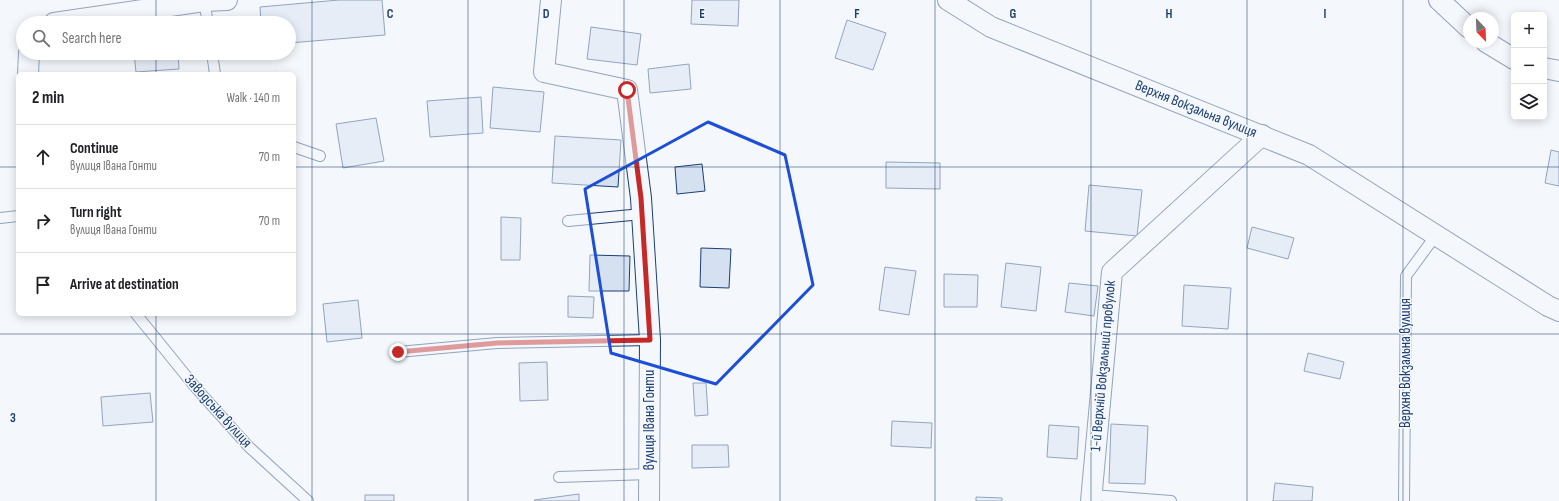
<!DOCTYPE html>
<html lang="en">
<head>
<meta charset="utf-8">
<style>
  :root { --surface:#fff; --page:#f6f6f6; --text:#202124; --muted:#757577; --line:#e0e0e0 }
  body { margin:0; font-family:"Sofia Sans Condensed",sans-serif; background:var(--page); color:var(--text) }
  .controls { position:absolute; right:12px; top:12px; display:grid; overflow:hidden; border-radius:6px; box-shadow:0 2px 10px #0003 }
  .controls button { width:36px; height:36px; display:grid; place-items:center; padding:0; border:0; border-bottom:1px solid var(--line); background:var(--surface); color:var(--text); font:20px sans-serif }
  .compass { position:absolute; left:1463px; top:12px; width:36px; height:36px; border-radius:50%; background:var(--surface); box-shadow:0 2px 10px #0003; rotate:157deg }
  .stop { position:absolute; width:12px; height:12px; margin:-9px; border:3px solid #c62828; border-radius:50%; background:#fff }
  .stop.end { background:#c62828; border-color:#fff; box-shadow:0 1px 4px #0008 }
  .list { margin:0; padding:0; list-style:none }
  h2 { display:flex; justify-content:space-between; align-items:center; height:52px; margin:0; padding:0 16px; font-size:17px }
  h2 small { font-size:13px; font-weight:400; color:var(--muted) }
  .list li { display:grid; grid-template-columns:26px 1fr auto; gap:12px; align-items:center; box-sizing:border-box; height:64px; padding:0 16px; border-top:1px solid var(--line) }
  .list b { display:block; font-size:15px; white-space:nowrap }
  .list p { margin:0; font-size:13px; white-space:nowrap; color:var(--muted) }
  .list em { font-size:13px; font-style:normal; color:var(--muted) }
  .icon { flex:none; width:22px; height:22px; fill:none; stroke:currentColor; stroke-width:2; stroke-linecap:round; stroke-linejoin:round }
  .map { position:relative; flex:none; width:1559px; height:501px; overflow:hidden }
  .search { position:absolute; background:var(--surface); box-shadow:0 2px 10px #0003; left:16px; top:16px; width:280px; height:44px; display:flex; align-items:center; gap:10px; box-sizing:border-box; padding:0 14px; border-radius:22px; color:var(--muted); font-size:15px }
  .panel { position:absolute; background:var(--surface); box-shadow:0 2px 10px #0003; left:16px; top:72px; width:280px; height:244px; border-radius:6px }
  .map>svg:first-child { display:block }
  .building { fill:#d5e0f0; stroke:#1d3f73 }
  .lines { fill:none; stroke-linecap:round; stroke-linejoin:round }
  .service-casing { stroke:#1d3f73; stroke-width:12 }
  .minor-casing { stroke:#1d3f73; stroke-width:22 }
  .service { stroke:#f4f7fb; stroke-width:10 }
  .minor { stroke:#f4f7fb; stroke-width:20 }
  .route { stroke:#c62828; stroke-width:5 }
  .marked { fill:none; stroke:#1d4ed8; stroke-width:3; stroke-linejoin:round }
  .grid { fill:none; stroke:#1d3f73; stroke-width:1; stroke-opacity:0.55 }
  .labels { text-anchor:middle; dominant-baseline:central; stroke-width:3; stroke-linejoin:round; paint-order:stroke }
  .street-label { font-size:15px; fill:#1d3f73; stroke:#f4f7fb }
  .grid-label { font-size:13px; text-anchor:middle; font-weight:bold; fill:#1d3f73; stroke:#f4f7fb; stroke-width:3; stroke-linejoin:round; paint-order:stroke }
</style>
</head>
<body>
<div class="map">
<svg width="1559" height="501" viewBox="0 0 1559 501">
  <rect width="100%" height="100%" fill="#f4f7fb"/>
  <g class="building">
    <polygon points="339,0 382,0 385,35 289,43 289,23 261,23 260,7"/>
    <polygon points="692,0 739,0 738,26 691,24"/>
    <polygon points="847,20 886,33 873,70 835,58"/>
    <polygon points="591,27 641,34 637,65 587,59"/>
    <polygon points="134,53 178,53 179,69 136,72"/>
    <polygon points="689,64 691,89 650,93 648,69"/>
    <polygon points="493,87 544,92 540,132 490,128"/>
    <polygon points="481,97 483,133 430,137 427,101"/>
    <polygon points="376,118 384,161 343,168 336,124"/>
    <polygon points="555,136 621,140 618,187 552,183"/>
    <polygon points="1551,150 1559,152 1559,186 1545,183"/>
    <polygon points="886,162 940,163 940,189 886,188"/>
    <polygon points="702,164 705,191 677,194 675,167"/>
    <polygon points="1089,185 1142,190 1137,236 1085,231"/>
    <polygon points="501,217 521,218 520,260 501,260"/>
    <polygon points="1252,227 1294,238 1288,259 1247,248"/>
    <polygon points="701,248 731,249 729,288 700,287"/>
    <polygon points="590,255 630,256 629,291 589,291"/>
    <polygon points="1006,263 1041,267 1036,311 1001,307"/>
    <polygon points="885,267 916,271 909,315 879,310"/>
    <polygon points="944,274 978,275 977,307 944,307"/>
    <polygon points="1069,283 1098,286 1094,316 1065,312"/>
    <polygon points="1184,285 1231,288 1228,329 1182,326"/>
    <polygon points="568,296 594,297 593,318 568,317"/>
    <polygon points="358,300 362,338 327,342 323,304"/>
    <polygon points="1308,353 1344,362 1340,379 1304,371"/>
    <polygon points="547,362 548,400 520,401 519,363"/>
    <polygon points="693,383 706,383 708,415 695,416"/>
    <polygon points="150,393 153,422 103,426 101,397"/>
    <polygon points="892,421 932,423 931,448 891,446"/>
    <polygon points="1111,424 1148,426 1145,484 1109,483"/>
    <polygon points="1049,425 1079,427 1077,459 1047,457"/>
    <polygon points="692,445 728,445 729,467 692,468"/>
    <polygon points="1275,483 1313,487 1312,501 1273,501"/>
    <polygon points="579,494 579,501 535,501 534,500"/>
    <rect x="365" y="495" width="29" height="6"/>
    <polygon points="976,497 1002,498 1002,501 976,501"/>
  </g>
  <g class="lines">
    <g class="service-casing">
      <g id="service">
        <polyline points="204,1 208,23"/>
        <polyline points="212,53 215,74"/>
        <polyline points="294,147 320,156"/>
        <polyline points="0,218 18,216"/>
        <polyline points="568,221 642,214"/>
        <polyline points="136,314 196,388 248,446 308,501"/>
        <polyline points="398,352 497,343 650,340"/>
        <polyline points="559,477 649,474"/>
        <polyline points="1092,495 1171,501"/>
        <polyline points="1404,501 1406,276 1436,235"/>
      </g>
    </g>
    <g class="minor-casing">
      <g id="minor">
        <polyline points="551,0 544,72 627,90 641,198 650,340 649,501"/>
        <polyline points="948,0 991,27 1309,155 1548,306 1559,311"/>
        <polyline points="1439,0 1469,28"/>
        <polyline points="54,23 204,1 227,0"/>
        <polyline points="1486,42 1514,59"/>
        <polyline points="1544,68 1559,71"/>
        <polyline points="28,74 29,53"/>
        <polyline points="1091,501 1112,272 1262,135"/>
      </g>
    </g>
    <use href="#service" class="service"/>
    <use href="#minor" class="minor"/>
  </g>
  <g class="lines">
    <polyline class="route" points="398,352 497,343 650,340 641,198 627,90"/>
  </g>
  <path d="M0 0H1559V501H0ZM708 122 785 155 813 285 716 384 611 353 585 189Z" fill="#f4f7fb" fill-opacity=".55" fill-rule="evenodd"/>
  <path class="marked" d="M708 122 785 155 813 285 716 384 611 353 585 189Z"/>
  <path class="grid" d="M156 0V23M312 0V501M468 0V501M624 0V501M780 0V501M935 0V501M1091 0V501M1247 0V501M1403 0V501M156 53V74M0 167H18M294 167H1559M156 314V501M0 334H1559"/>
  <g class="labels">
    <g class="street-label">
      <text transform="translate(1196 109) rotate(22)">Верхня Вокзальна вулиця</text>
      <text transform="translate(1405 363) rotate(-90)">Верхня Вокзальна вулиця</text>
      <text transform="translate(1103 366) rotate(-85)">1-й Верхній Вокзальний провулок</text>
      <text transform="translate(218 411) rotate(48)">Заводська вулиця</text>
      <text transform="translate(649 420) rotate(-90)">вулиця Івана Гонти</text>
    </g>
  </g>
  <g class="grid-label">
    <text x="390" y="18">C</text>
    <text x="546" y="18">D</text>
    <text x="702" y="18">E</text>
    <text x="857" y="18">F</text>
    <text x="1013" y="18">G</text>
    <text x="1169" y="18">H</text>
    <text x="1325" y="18">I</text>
    <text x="13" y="422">3</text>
  </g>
</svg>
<div class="controls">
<button>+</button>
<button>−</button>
<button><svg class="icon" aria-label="layers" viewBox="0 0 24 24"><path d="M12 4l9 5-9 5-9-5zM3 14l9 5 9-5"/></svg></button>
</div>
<svg class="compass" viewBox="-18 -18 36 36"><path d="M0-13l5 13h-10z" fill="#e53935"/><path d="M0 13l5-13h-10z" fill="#757577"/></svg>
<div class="stop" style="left:627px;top:90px"></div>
<div class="stop end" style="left:398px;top:352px"></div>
<div class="search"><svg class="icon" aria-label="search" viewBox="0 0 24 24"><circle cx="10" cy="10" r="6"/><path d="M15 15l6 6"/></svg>Search here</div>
<section class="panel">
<h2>2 min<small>Walk · 140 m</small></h2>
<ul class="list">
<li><svg class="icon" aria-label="ahead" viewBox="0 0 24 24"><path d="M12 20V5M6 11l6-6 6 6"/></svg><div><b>Continue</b><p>вулиця Івана Гонти</p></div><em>70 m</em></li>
<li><svg class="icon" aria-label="right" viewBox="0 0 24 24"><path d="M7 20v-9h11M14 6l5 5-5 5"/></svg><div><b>Turn right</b><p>вулиця Івана Гонти</p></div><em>70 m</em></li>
<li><svg class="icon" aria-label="arrive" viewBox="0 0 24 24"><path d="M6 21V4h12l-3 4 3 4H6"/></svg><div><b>Arrive at destination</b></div></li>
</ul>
</section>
</div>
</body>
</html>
